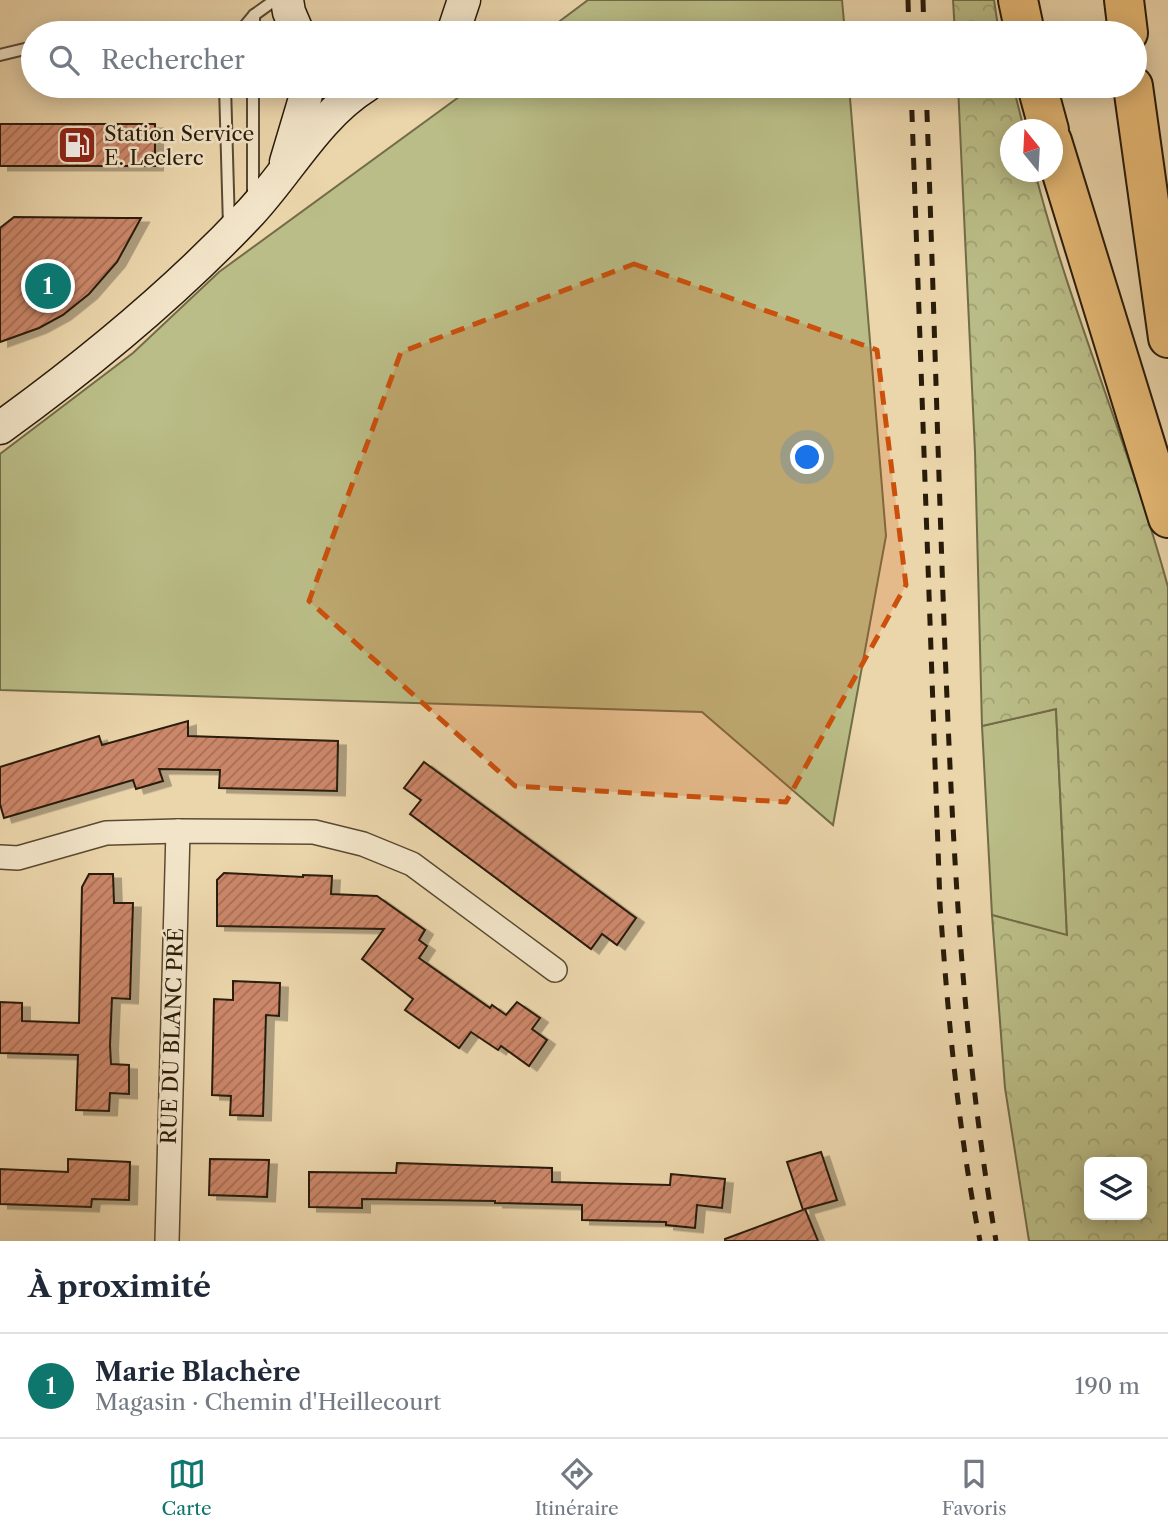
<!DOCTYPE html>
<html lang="fr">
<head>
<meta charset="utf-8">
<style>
  :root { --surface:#fff; --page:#f2f2f3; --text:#1f2937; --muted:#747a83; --line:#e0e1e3; --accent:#0f766e }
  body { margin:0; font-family:"Libre Caslon Text",serif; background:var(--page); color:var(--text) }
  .controls { position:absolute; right:21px; bottom:21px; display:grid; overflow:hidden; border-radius:10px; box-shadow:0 4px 18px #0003 }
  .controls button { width:63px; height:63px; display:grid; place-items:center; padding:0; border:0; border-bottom:2px solid var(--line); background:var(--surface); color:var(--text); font:35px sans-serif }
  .compass { position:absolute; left:1000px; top:119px; width:63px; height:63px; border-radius:50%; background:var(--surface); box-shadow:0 4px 18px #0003; rotate:342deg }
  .you { position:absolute; left:808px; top:458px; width:24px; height:24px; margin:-18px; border:5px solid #fff; border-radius:50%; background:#1a73e8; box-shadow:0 0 0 10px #1a73e833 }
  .badge { display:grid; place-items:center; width:46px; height:46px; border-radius:50%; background:var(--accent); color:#fff; font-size:23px; font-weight:700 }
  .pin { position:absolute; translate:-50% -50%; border:4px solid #fff; box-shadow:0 2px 7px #0006 }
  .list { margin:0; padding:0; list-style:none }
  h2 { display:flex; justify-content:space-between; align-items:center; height:91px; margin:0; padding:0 28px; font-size:30px }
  h2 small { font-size:23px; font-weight:400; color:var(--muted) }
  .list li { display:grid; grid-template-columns:46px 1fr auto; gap:21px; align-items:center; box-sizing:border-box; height:105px; padding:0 28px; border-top:2px solid var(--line) }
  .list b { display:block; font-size:26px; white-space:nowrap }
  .list p { margin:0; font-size:23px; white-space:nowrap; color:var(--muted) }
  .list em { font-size:23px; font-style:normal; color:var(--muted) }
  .icon { flex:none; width:38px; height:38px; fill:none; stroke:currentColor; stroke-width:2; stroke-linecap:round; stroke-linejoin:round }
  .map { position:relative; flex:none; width:1168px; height:1241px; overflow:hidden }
  .search { position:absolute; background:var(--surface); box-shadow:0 4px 18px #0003; left:21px; right:21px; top:21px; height:77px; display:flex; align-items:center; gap:18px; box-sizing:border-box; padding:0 24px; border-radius:38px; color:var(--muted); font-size:26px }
  .sheet { height:196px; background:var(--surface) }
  nav { display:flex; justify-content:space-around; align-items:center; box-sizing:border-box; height:98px; border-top:2px solid var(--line); background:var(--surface); font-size:19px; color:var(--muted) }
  nav a { display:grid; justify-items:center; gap:4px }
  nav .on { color:var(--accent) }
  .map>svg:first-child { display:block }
  .green { fill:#babd87; stroke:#726c48; stroke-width:2 }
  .forest { fill:url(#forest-crowns); stroke:#726c48; stroke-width:2; fill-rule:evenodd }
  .building { fill:url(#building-hatch); stroke:#291c0a; stroke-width:2; filter:url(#shadow) }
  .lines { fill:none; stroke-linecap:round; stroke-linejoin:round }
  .lane-casing { stroke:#5a4a32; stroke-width:14 }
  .street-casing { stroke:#5a4a32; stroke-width:26 }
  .secondary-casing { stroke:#291c0a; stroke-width:35 }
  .highway-casing { stroke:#291c0a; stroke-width:42 }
  .lane { stroke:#f2e4c8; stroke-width:10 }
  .street { stroke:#f2e4c8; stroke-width:23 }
  .secondary { stroke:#f2e4c8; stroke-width:32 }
  .highway { stroke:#e6ba76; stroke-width:38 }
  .rail { stroke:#291c0a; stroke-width:5; stroke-dasharray:12 12; stroke-linecap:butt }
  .marked { fill:#cb500c; fill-opacity:0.2; stroke:#cb500c; stroke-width:5; stroke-dasharray:14 9; stroke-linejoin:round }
  .labels { text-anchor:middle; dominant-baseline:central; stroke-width:5; stroke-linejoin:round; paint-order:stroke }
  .poi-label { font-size:21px; fill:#291c0a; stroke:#f2e4c8; text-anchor:start }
  .street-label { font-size:21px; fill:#291c0a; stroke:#f2e4c8 }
</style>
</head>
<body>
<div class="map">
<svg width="1168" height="1241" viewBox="0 0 1168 1241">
  <defs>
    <pattern id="forest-crowns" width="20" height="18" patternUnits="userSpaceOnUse" patternTransform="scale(1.75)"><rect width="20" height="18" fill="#babd87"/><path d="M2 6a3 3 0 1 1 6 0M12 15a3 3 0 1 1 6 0" fill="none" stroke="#a0a273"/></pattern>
    <pattern id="building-hatch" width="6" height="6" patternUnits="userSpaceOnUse" patternTransform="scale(1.75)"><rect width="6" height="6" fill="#cc876a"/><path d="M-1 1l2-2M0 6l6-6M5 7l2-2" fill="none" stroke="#a66e55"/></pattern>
    <filter id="shadow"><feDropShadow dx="8" dy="4.5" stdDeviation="0" flood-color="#0004"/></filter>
  </defs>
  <rect width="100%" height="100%" fill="#ebd5ab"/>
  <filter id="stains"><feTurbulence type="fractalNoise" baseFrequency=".00286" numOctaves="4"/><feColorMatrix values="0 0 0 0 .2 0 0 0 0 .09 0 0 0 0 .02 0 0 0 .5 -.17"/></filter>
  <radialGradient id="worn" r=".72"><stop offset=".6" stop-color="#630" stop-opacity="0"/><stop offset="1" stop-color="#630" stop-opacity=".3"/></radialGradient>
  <g class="green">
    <polygon points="588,0 842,0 845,33 544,33"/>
    <polygon points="474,86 849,86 886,536 833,825 702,712 0,690 0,454 133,353 219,272"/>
    <polygon points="1056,709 1067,936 992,915 982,726"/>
  </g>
  <g class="forest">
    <polygon points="953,0 994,0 999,33 955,33"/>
    <path d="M958 86H1013L1024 129 1010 130V172H1035C1071 313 1130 447 1168 587V1241H1029L1005 1088 992 915 1067 935 1056 709 982 726 975 452ZM1089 1162H1142V1215H1089Z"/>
  </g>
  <g class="building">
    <rect x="0" y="124" width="155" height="42"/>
    <polygon points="14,217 121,218 141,218 117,262 89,294 63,315 39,328 0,342 0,228"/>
    <polygon points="188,721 188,736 338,741 337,791 219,788 220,770 159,769 163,781 136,789 133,780 4,818 0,804 0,767 99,736 102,745"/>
    <polygon points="424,762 636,918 617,945 602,934 591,949 410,814 421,800 404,788"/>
    <polygon points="224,873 303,877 303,875 332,876 331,894 377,896 425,930 419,940 427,946 419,958 490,1008 492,1005 506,1015 517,1002 540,1018 532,1029 547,1040 529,1066 501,1046 498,1050 471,1032 459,1048 405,1010 413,999 362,959 384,929 217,926 217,880"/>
    <polygon points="89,874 113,874 114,903 133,903 130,999 112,998 110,1045 111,1064 129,1065 129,1094 110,1093 109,1111 76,1110 78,1055 0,1053 0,1002 22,1003 22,1021 79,1023 82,887"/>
    <polygon points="233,981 280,983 279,1016 266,1015 263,1116 230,1115 231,1096 212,1095 214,999 233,1000"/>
    <polygon points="821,1152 837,1200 805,1209 818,1241 725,1241 725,1239 803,1210 787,1162"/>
    <polygon points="68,1159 130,1162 129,1200 92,1199 91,1207 0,1204 0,1169 68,1172"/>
    <polygon points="210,1159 269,1160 267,1197 209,1195"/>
    <polygon points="397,1163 552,1168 552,1182 670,1185 671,1174 725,1179 722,1208 697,1205 695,1228 666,1225 666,1222 582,1220 582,1205 495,1203 495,1201 362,1199 362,1208 309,1207 309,1172 396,1173"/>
  </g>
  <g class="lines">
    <g class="lane-casing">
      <g id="lane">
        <polyline points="254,15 254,33"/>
        <polyline points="239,33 254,15 275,0"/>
        <polyline points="0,55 33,47"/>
        <polyline points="225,86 229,226"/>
        <polyline points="253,198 253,86"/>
      </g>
    </g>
    <g class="street-casing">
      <g id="street">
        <polyline points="0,857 18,858 106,833 178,831 314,832 363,844 412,864 555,970"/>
        <polyline points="167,1241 178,831"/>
      </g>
    </g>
    <g class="secondary-casing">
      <g id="secondary">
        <polyline points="287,0 289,12 298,33"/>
        <polyline points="453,33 464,0"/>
        <polyline points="286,162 306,95 306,86"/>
        <path d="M0 428C90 363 175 293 251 212 289 171 318 116 366 86"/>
      </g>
    </g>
    <g class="highway-casing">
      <g id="highway">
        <polyline points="1018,0 1025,33"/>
        <polyline points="1124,0 1128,33"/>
        <polyline points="1037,86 1049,130"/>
        <polyline points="1133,86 1168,338"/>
        <polyline points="1052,141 1168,518"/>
      </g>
    </g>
    <use href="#lane" class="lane"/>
    <use href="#street" class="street"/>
    <use href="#secondary" class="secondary"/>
    <use href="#highway" class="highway"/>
    <g class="rail">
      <polyline points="908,0 909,33"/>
      <polyline points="923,0 924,33"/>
      <path d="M911 86 940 904C948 1017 958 1130 980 1241"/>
      <path d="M926 86C933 274 938 462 945 650 953 848 962 1045 996 1241"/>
    </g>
  </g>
  <path class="marked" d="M634 264 877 350 906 585 786 802 515 786 309 601 401 352Z"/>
  <defs>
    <g id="fuel-square" transform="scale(2.0125)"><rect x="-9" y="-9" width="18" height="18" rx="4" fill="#8f2418" stroke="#f2e4c8"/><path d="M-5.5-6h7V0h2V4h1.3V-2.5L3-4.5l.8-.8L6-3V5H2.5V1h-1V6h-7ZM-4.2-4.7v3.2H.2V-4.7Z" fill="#fff"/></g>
  </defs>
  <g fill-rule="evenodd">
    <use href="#fuel-square" x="77" y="145"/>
  </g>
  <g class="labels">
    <g class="poi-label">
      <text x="104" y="133">Station Service<tspan x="104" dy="24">E. Leclerc</tspan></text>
    </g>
    <g class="street-label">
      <text transform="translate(172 1036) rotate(-88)">RUE DU BLANC PRÉ</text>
    </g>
  </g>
  <rect width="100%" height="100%" filter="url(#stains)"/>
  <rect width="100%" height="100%" fill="url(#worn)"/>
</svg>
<div class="controls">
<button><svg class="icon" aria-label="layers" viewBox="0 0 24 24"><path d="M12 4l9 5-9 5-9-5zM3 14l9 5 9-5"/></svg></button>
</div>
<svg class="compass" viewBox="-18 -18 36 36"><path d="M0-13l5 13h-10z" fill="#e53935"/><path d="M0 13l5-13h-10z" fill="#747a83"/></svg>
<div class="you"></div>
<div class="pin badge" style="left:48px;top:286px">1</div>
<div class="search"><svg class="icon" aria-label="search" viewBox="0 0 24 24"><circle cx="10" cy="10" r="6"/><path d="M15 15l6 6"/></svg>Rechercher</div>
</div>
<section class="sheet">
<h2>À proximité<small></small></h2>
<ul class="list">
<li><span class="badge">1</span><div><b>Marie Blachère</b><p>Magasin · Chemin d'Heillecourt</p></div><em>190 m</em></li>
</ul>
</section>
<nav>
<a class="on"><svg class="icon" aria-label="map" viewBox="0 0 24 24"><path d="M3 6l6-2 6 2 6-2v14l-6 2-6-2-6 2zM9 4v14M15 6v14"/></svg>Carte</a>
<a><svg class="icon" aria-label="directions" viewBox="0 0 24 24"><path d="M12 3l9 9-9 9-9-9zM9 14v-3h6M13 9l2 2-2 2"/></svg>Itinéraire</a>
<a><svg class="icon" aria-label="saved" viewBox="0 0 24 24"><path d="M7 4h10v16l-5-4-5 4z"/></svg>Favoris</a>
</nav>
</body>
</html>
